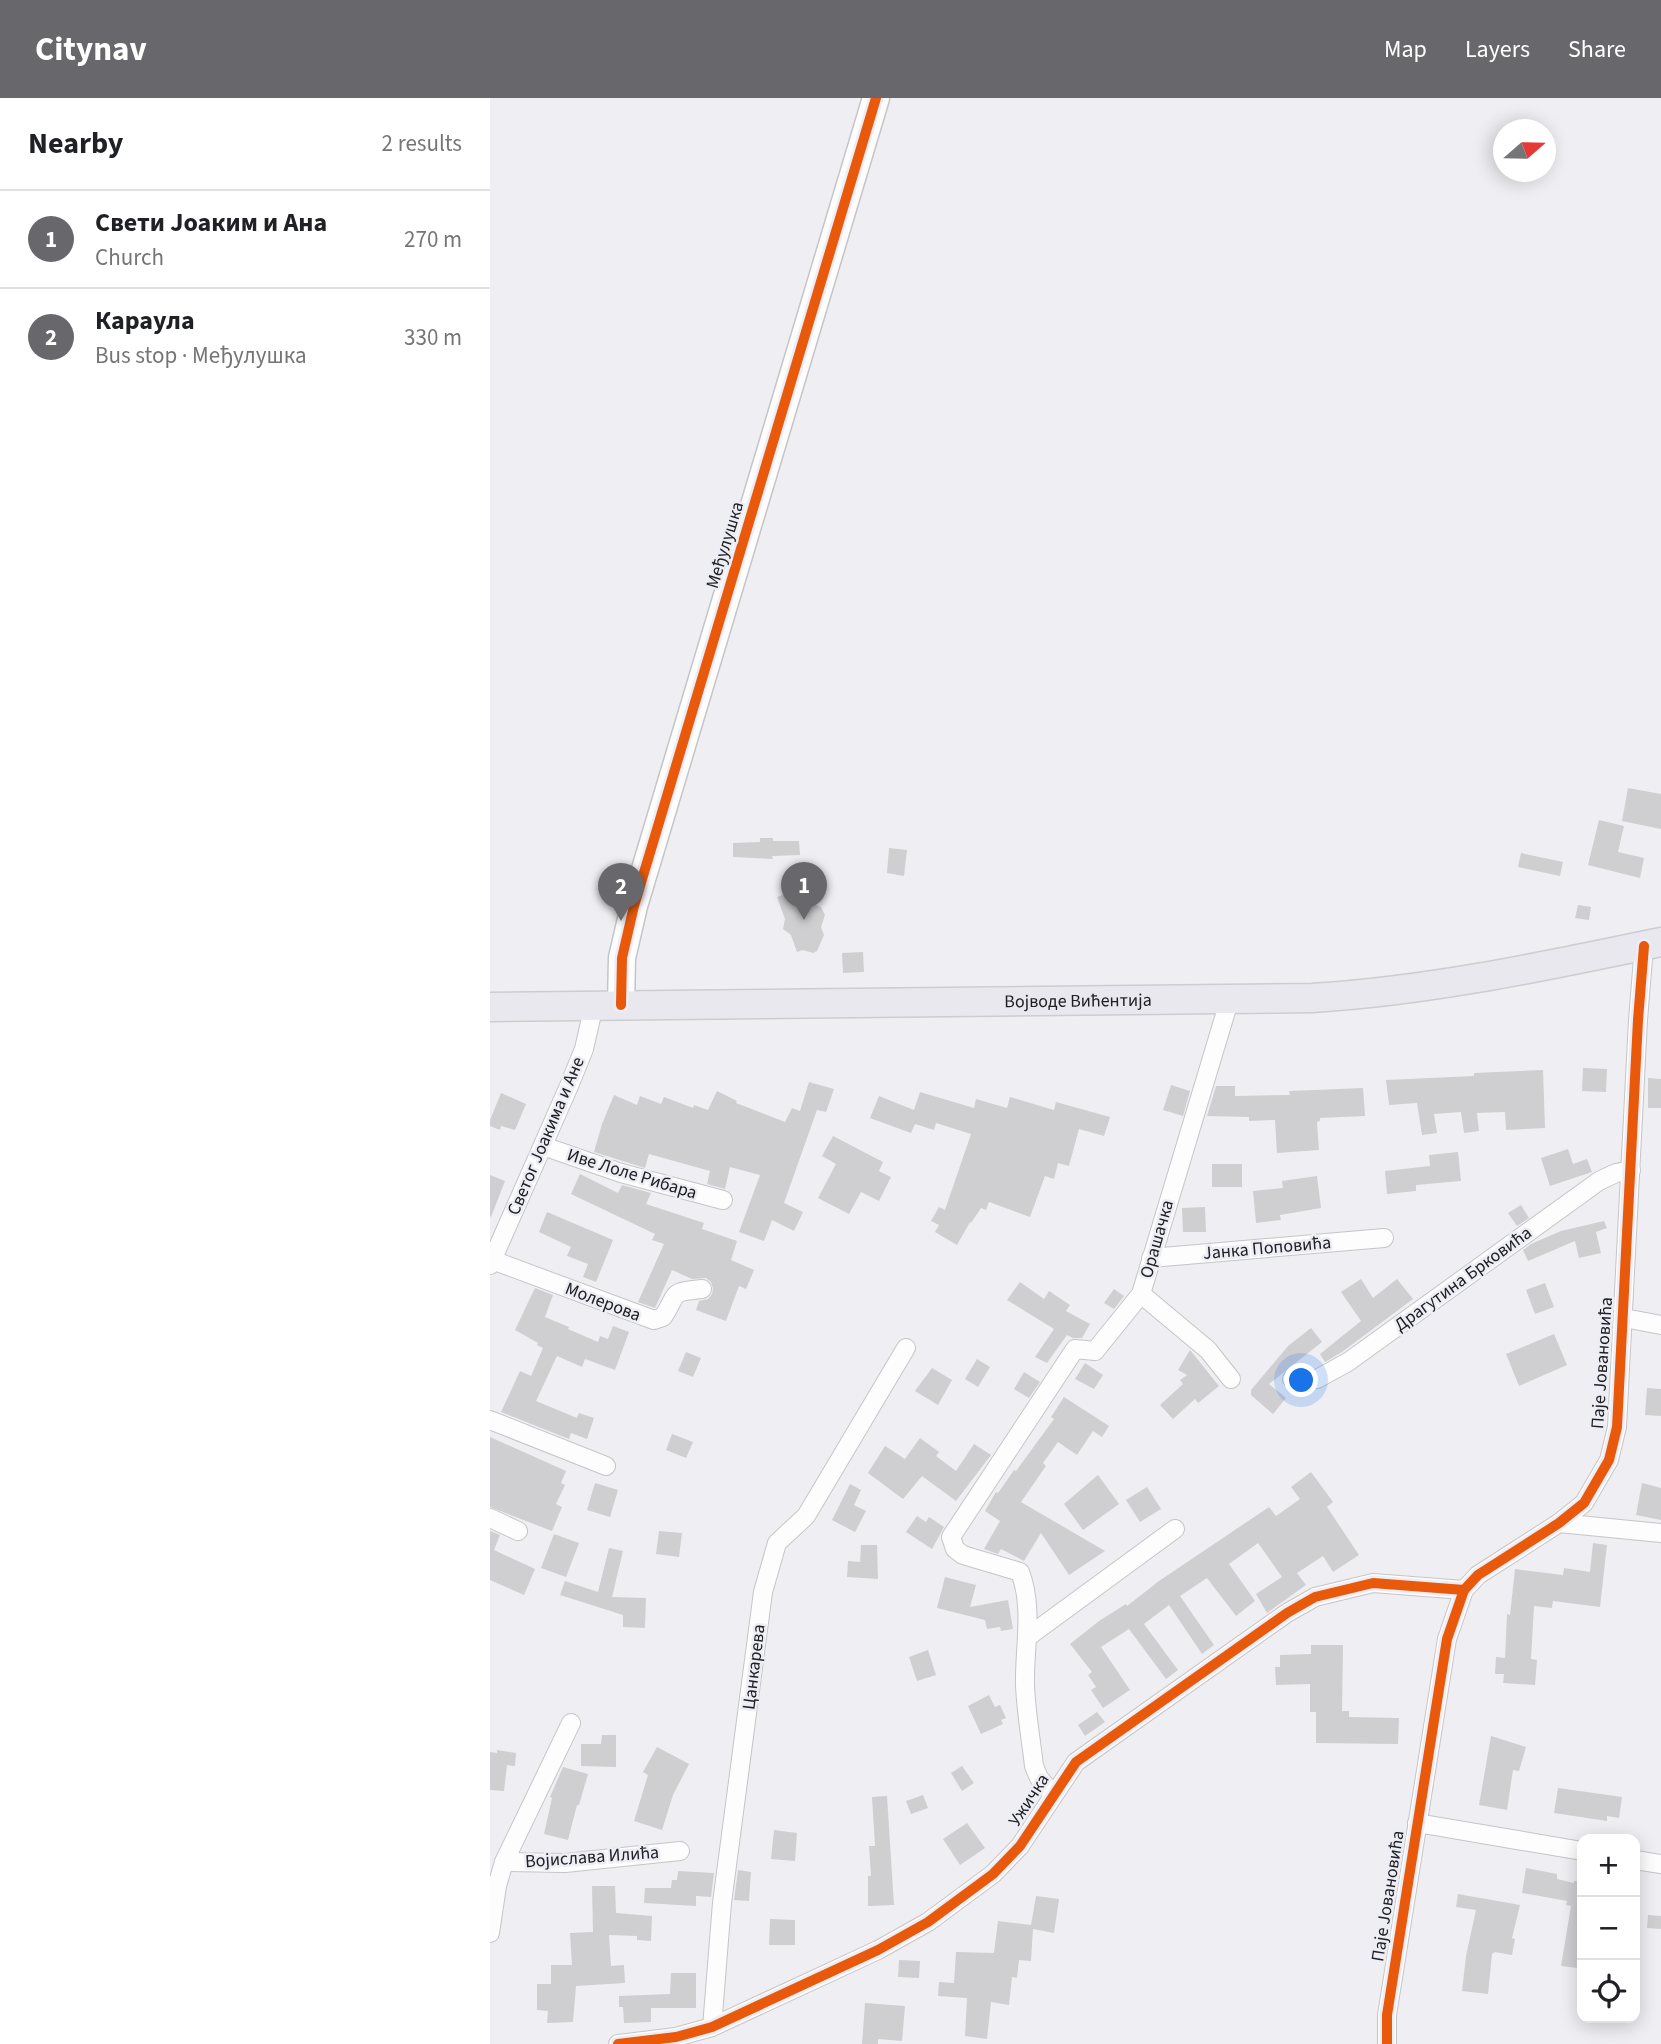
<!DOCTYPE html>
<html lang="en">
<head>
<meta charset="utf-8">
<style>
  :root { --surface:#fff; --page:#f6f6f6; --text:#202124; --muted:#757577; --line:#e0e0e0; --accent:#68686c }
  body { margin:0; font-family:"Source Sans 3",sans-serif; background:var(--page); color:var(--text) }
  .controls { position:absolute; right:21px; bottom:21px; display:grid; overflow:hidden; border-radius:14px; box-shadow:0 4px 18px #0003 }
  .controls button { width:63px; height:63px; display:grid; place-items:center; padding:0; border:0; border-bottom:2px solid var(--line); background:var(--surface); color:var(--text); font:35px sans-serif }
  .compass { position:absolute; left:1003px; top:21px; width:63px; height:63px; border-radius:50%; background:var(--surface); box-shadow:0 4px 18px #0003; rotate:70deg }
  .you { position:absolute; left:812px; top:1283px; width:24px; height:24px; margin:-18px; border:5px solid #fff; border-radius:50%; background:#1a73e8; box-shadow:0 0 0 10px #1a73e833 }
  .badge { display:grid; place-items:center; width:46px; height:46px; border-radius:50%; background:var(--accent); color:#fff; font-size:23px; font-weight:700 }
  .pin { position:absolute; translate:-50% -58px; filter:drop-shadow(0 2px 4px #0008) }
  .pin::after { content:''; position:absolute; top:37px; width:24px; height:21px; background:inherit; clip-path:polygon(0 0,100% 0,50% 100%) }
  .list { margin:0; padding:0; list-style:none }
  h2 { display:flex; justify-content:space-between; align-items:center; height:91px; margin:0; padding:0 28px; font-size:30px }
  h2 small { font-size:23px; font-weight:400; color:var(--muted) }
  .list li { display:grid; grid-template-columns:46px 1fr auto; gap:21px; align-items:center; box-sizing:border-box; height:98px; padding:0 28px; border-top:2px solid var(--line) }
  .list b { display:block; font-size:26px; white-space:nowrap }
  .list p { margin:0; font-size:23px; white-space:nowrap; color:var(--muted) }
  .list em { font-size:23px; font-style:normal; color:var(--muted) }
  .icon { flex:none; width:38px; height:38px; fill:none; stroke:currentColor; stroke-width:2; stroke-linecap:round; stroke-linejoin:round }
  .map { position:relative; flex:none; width:1171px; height:1946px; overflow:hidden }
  header { display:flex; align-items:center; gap:42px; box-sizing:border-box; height:98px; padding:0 35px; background:var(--accent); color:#fff }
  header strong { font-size:33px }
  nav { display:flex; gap:38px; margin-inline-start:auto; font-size:24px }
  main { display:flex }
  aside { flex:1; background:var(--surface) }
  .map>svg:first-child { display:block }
  .building { fill:#cfcfd2 }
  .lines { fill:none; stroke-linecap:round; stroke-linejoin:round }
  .street-casing { stroke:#c5c5c8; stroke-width:20 }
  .secondary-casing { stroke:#c5c5c8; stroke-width:29 }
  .primary-casing { stroke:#cdcdcf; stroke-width:31 }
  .street { stroke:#fdfdfd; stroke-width:18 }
  .secondary { stroke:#fdfdfd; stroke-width:26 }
  .primary { stroke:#e9e8ef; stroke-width:28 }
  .cycleway-casing { stroke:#ededf5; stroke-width:15 }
  .cycleway { stroke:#e8590c; stroke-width:10 }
  .labels { text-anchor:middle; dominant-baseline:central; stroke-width:5; stroke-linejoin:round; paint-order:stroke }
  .street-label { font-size:18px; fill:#202023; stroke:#ededf5 }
</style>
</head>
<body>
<header>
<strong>Citynav</strong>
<nav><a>Map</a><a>Layers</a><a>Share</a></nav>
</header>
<main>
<aside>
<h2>Nearby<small>2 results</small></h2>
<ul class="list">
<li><span class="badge">1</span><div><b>Свети Јоаким и Ана</b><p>Church</p></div><em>270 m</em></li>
<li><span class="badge">2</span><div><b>Караула</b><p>Bus stop · Међулушка</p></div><em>330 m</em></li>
</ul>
</aside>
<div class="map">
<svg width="1171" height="1946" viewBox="0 0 1171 1946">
  <rect width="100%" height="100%" fill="#efeff3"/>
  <g class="building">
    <polygon points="1138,690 1171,696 1171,731 1132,723"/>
    <polygon points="1109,722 1134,728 1128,754 1154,760 1150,780 1098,767"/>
    <polygon points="270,740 283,740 283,743 309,743 310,757 282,758 283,761 243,759 243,745 270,744"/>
    <polygon points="399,750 417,752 414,778 397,775"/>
    <polygon points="1031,755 1073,764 1070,778 1028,769"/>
    <polygon points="315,789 321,805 331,809 335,817 331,829 334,837 327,853 323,855 313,852 307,854 301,837 293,831 295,821 287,799"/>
    <polygon points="1088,807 1101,809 1099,822 1085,820"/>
    <polygon points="373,854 374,874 353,875 352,855"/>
    <polygon points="1093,970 1117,971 1116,994 1092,993"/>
    <polygon points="1053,972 1055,1030 1016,1032 1015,1014 987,1015 989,1033 974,1035 971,1014 944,1016 947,1035 932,1037 927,1005 899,1007 896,982 984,978 984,975"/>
    <polygon points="1158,980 1171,981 1171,1010 1158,1010"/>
    <polygon points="319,984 344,991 336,1014 327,1012 294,1105 313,1114 304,1133 282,1122 274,1143 249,1134 270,1077 240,1069 235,1091 217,1086 220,1073 159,1056 155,1070 104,1054 112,1026 124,997 147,1007 150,998 171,1006 174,999 203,1010 204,1007 218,1012 227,993 247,1003 246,1005 295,1024 302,1010 310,1013"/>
    <polygon points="681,987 700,993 693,1018 673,1012"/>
    <polygon points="726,988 745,988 745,998 800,997 799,993 873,990 875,1018 830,1020 830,1023 827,1024 829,1052 787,1055 785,1022 759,1023 759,1019 717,1018"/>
    <polygon points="430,994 484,1010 486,1001 517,1010 520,999 564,1012 566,1004 620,1019 614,1038 589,1031 579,1068 568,1065 564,1081 555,1078 540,1119 499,1104 496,1112 491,1110 481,1125 480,1124 467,1147 445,1134 449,1127 441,1123 449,1109 455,1112 481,1036 446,1025 444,1032 425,1026 421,1035 380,1020 389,998 424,1012"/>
    <polygon points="11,995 36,1006 25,1032 11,1028 10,1032 0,1028 0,1022"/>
    <polygon points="343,1038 393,1064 389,1073 401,1079 389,1103 371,1094 359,1116 328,1100 346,1066 332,1058"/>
    <polygon points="1078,1051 1083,1066 1097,1061 1102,1074 1060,1088 1051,1060"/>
    <polygon points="968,1054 971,1083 926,1087 926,1093 897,1096 895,1073 940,1068 939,1057"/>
    <rect x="722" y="1066" width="30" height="23"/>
    <polygon points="90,1076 128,1095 132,1087 161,1095 156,1106 214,1125 212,1131 247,1143 241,1162 264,1172 256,1191 249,1188 236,1223 206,1212 209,1203 218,1201 222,1196 223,1191 221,1184 216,1180 202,1181 182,1172 165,1210 148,1204 174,1146 162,1142 165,1136 81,1096"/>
    <polygon points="0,1077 15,1083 1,1119 0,1118"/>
    <polygon points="827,1078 831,1110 790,1117 791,1122 766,1125 763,1093 793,1090 792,1083"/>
    <polygon points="1031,1107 1039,1120 1027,1128 1018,1115"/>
    <polygon points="715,1109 716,1134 693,1134 692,1110"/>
    <polygon points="57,1114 123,1142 106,1184 93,1179 98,1166 77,1158 81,1149 49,1134"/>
    <polygon points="1114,1123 1117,1130 1106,1134 1111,1155 1089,1160 1085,1143 1038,1163 1033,1152 1041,1146 1071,1133"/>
    <polygon points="871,1181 883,1200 907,1181 923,1201 852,1254 835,1264 830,1256 871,1223 851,1194"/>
    <polygon points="530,1184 554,1201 559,1193 580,1207 576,1213 600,1226 592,1240 583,1240 577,1237 557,1265 545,1259 564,1231 517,1202"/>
    <polygon points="1055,1185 1064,1209 1045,1216 1036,1192"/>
    <polygon points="45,1190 63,1197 55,1219 79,1229 78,1231 108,1244 110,1238 118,1241 123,1228 139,1234 125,1272 95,1261 92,1269 67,1258 46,1303 87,1320 89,1315 104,1320 97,1341 81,1335 79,1341 11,1314 30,1273 41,1278 53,1250 47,1247 48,1245 25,1232"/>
    <polygon points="624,1191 634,1198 624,1211 614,1205"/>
    <polygon points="821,1230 832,1244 779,1286 796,1300 783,1316 761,1297 761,1292 798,1248"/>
    <polygon points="1064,1236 1077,1267 1029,1288 1016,1256"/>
    <polygon points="700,1252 729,1288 708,1305 705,1301 683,1321 670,1307 693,1286 690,1282 697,1277 688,1272"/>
    <polygon points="196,1254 211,1260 203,1279 188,1273"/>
    <polygon points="487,1261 500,1269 488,1289 475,1281"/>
    <polygon points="595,1265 613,1277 604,1291 585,1281"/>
    <polygon points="442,1270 462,1282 448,1307 425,1293"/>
    <polygon points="534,1274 550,1284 539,1300 524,1291"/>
    <polygon points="1157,1290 1171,1291 1171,1318 1155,1317"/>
    <polygon points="574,1299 619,1328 612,1339 603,1333 587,1357 568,1344 553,1365 556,1368 531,1404 615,1453 579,1477 551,1435 534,1463 511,1451 508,1456 494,1451 510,1423 495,1413 506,1394 508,1395 524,1372 526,1373 564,1321 561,1319"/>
    <polygon points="182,1336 203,1344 196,1360 176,1352"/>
    <polygon points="0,1339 76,1373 71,1385 75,1387 66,1406 72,1409 62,1433 0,1409"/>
    <polygon points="430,1340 449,1354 446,1358 466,1373 484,1346 501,1357 466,1403 432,1378 413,1401 378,1375 395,1348 415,1361"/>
    <polygon points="821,1374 843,1404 837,1409 869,1457 843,1474 833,1458 807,1475 816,1487 777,1515 766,1496 792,1479 768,1445 739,1466 765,1503 746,1518 717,1480 690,1498 724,1547 712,1556 679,1507 654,1526 688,1572 676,1581 639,1531 611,1549 640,1592 613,1610 601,1592 606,1589 598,1577 602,1574 580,1546 609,1523 636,1506 637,1508 669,1483 779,1409 786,1418 810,1401 801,1389"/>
    <polygon points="608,1377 629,1406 593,1432 574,1406"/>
    <polygon points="105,1385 128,1392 120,1419 97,1412"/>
    <polygon points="1152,1385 1171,1390 1171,1422 1146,1417"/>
    <polygon points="360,1386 371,1392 364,1407 376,1413 365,1434 342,1422"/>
    <polygon points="657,1389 671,1411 650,1424 636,1402"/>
    <polygon points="427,1418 436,1424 439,1419 454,1429 442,1451 416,1434"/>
    <polygon points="0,1433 10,1437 4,1452 45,1471 34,1497 0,1482"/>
    <polygon points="169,1433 192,1435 189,1459 166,1456"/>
    <polygon points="64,1436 89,1445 76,1479 51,1470"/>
    <polygon points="1103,1445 1117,1447 1110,1509 1063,1503 1062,1510 1044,1508 1041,1561 1047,1562 1045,1587 1013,1585 1014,1576 1005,1576 1006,1559 1015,1560 1017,1516 1020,1517 1025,1471 1073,1477 1074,1470 1100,1474"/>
    <polygon points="371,1447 387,1447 388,1481 357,1479 358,1463 370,1464"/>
    <polygon points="119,1450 133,1453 122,1499 156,1500 155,1530 133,1529 133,1517 70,1497 75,1483 108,1494"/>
    <polygon points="455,1479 486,1487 480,1509 518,1502 523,1531 511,1533 510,1529 497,1531 495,1522 447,1510"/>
    <polygon points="821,1547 853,1547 852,1613 859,1613 859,1619 909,1620 908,1646 826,1645 826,1614 820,1614 820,1586 786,1587 785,1569 790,1569 790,1557 821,1556"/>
    <polygon points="438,1552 446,1577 427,1583 419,1559"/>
    <polygon points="499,1597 505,1609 510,1607 516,1620 511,1622 513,1626 491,1636 478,1608"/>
    <polygon points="607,1614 615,1624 595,1638 588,1627"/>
    <polygon points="112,1637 126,1637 126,1669 91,1668 91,1646 111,1646"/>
    <polygon points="1001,1638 1036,1649 1029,1673 1023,1672 1017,1712 989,1707"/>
    <polygon points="167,1649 199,1666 183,1697 172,1732 144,1723 158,1677 153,1674"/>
    <polygon points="7,1652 26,1655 25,1668 17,1667 14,1693 0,1692 0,1654 7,1655"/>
    <polygon points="472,1668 484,1685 472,1693 461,1675"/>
    <polygon points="73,1669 98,1676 89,1707 87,1707 78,1742 54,1736 62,1700 60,1699"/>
    <polygon points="1068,1690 1132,1699 1129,1720 1117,1718 1117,1723 1064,1715"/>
    <polygon points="433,1697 438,1710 421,1716 416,1703"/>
    <polygon points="397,1698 404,1807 378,1808 378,1778 381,1778 379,1748 385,1748 382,1699"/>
    <polygon points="477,1725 495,1750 470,1767 453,1741"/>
    <polygon points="284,1732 307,1735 305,1763 281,1761"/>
    <polygon points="1036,1770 1067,1776 1067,1781 1084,1785 1084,1783 1092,1784 1092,1838 1087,1870 1071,1868 1081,1808 1076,1807 1077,1803 1032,1795"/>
    <polygon points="248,1772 261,1774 259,1803 244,1802"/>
    <polygon points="188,1773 224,1775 221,1799 206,1798 206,1808 154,1805 155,1790 181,1790 182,1782 187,1782"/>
    <polygon points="102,1788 125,1788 126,1815 162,1818 161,1843 147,1842 147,1838 119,1837 121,1868 134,1867 135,1885 86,1888 83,1924 57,1925 58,1913 47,1912 47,1886 61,1886 61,1867 82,1867 80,1835 103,1834"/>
    <polygon points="968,1796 1030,1807 1022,1840 1025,1841 1022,1857 1005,1854 1002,1856 998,1896 972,1893 976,1858 986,1812 966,1809"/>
    <polygon points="546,1798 569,1801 564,1835 543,1831 541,1863 529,1862 527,1880 522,1879 519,1907 501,1904 497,1941 475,1938 477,1900 448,1898 449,1884 464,1885 466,1854 504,1855 508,1823 541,1827"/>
    <polygon points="1158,1817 1171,1818 1171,1831 1157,1830"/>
    <polygon points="280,1821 305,1822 305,1847 279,1847"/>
    <polygon points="409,1862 430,1863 429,1880 408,1879"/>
    <polygon points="181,1875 206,1875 206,1910 161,1910 161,1924 134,1925 133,1909 129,1909 129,1898 180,1896"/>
    <polygon points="375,1905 415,1908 412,1943 388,1941 388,1946 372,1946"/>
  </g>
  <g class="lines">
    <g class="street-casing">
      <g id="street">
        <polyline points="53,1048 131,1075 233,1102"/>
        <polyline points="661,1160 894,1140"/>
        <path d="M2 1162 164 1222 173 1219C189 1195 178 1194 212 1191"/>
        <polyline points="0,1167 79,988 94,951 104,907"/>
        <polyline points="651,1196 718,1252 741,1281"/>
        <polyline points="1134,1220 1171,1227"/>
        <polyline points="802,1281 827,1281 858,1264 1109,1083 1126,1075 1141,1072"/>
        <polyline points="0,1322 116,1368"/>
        <polyline points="0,1420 28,1433"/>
        <polyline points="1069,1425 1171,1435"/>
        <polyline points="539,1538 685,1431"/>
        <path d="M563 1696 549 1680 544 1668C541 1641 536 1614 535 1587 534 1550 544 1510 530 1474L473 1457 465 1451 461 1439 585 1251 605 1253 651 1196 740 900"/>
        <polyline points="927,1725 1092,1753"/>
        <polyline points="1145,1762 1171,1766"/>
        <polyline points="14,1764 75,1765 190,1753"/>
        <polyline points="0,1835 7,1788 14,1764 81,1625"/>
        <polyline points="222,1929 232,1805 273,1494 287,1445 316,1418 416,1250"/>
        <polyline points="128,1946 186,1939 222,1929 388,1852 438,1824 503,1776 530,1748 586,1664 797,1515 825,1499 883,1485 974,1492"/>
        <polyline points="897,1946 897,1917 957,1541 974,1492 988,1477 1069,1425 1094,1405 1119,1362 1127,1329 1148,922 1154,848"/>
      </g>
    </g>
    <g class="secondary-casing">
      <polyline id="secondary" points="131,907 132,860 144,808 386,0"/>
    </g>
    <g class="primary-casing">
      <g id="primary">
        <path id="s1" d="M0 909 822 900C939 893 1056 868 1171 844"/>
      </g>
    </g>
    <use href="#street" class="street"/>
    <use href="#secondary" class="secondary"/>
    <use href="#primary" class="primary"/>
    <g class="cycleway-casing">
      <g id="cycleway">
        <polyline points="131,907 132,860 144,808 386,0"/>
        <polyline points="128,1946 186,1939 222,1929 388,1852 438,1824 503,1776 530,1748 586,1664 797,1515 825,1499 883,1485 974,1492"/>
        <polyline points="897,1946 897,1917 957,1541 974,1492 988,1477 1069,1425 1094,1405 1119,1362 1127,1329 1148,922 1154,848"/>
      </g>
    </g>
    <use href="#cycleway" class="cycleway"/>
  </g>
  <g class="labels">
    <g class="street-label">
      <text transform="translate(235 447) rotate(-73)">Међулушка</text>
      <text stroke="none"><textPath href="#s1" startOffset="588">Војводе Вићентија</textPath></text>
      <text transform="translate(56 1038) rotate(-67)">Светог Јоакима и Ане</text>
      <text transform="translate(142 1076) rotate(17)">Иве Лоле Рибара</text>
      <text transform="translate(667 1141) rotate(-74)">Орашачка</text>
      <text transform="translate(777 1150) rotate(-5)">Јанка Поповића</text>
      <text transform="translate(973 1181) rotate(-36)">Драгутина Брковића</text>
      <text transform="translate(113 1204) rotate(21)">Молерова</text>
      <text transform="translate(1112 1265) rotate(-86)">Паје Јовановића</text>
      <text transform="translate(264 1569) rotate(-83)">Цанкарева</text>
      <text transform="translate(539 1702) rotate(-57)">Ужичка</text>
      <text transform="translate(102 1759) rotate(-4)">Војислава Илића</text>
      <text transform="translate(898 1798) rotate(-81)">Паје Јовановића</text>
    </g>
  </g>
</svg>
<div class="controls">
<button>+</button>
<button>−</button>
<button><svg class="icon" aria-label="locate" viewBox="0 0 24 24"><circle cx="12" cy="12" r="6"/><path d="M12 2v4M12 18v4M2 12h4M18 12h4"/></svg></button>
</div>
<svg class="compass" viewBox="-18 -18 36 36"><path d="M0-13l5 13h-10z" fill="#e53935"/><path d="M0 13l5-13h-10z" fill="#757577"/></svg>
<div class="you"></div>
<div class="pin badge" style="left:314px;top:822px">1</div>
<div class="pin badge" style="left:131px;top:823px">2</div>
</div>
</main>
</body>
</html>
